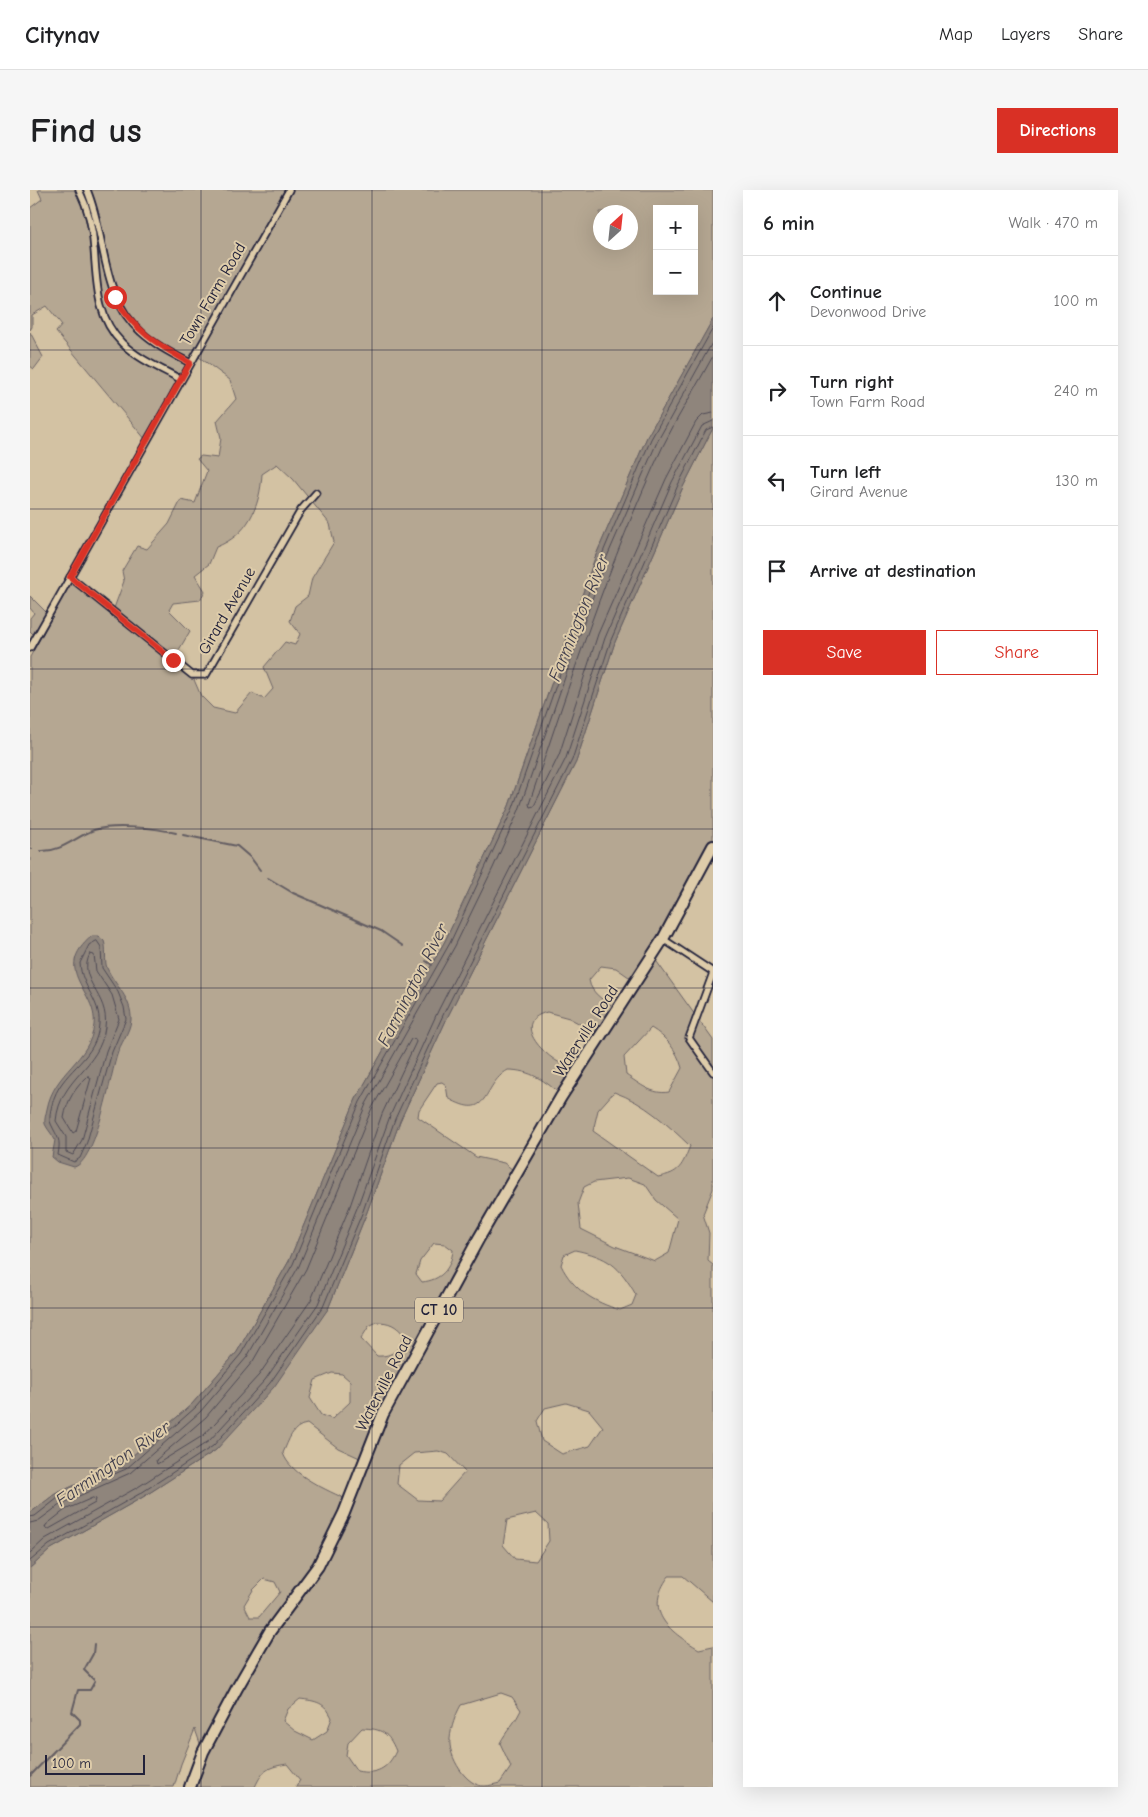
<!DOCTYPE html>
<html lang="en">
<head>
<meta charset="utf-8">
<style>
  :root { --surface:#fff; --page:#f6f6f6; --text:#202124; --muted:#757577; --line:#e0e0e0; --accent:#d93025 }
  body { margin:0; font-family:"Comic Neue",sans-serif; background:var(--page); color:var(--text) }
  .controls { position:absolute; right:15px; top:15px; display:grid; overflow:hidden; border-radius:0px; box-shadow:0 5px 20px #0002 }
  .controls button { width:45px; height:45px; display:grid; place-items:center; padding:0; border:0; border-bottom:1px solid var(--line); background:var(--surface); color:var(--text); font:25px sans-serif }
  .compass { position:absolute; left:563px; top:15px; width:45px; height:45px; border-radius:50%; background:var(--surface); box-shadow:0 5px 20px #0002; rotate:27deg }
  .scale { position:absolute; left:15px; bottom:12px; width:100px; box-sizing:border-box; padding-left:5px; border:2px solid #22223b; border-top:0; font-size:14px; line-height:18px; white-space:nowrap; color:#22223b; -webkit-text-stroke:4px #deccaa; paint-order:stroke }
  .stop { position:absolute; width:15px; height:15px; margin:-11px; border:4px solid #d93025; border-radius:50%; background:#fff }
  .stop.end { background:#d93025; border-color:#fff; box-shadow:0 1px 5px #0008 }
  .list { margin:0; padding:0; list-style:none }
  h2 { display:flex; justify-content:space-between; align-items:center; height:65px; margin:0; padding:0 20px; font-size:21px }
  h2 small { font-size:16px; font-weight:400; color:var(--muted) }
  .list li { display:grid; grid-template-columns:32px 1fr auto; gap:15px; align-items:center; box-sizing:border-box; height:90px; padding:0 20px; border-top:1px solid var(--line) }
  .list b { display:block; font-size:19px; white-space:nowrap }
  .list p { margin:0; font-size:16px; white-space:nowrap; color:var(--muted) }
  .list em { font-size:16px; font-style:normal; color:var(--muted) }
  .actions { display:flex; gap:10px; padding:15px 20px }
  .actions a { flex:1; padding:11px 0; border:1px solid var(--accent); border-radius:0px; text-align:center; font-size:18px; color:var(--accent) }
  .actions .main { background:var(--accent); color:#fff }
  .icon { flex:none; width:28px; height:28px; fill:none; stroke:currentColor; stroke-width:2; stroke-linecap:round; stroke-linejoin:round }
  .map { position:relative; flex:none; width:683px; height:1597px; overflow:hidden; border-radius:0px }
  header { display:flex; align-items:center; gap:30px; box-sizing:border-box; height:70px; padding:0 25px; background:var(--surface); border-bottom:1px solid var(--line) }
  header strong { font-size:24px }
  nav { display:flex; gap:28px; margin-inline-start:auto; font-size:18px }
  .intro { display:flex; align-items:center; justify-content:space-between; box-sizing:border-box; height:120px; padding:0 30px }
  h1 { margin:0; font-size:35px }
  .button { padding:12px 22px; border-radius:0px; background:var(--accent); color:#fff; font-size:18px; font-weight:700 }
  main { display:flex; gap:30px; padding:0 30px }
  aside { flex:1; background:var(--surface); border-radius:0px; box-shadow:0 5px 20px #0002 }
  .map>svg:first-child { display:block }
  .green { fill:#b5a792; stroke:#6c6466; fill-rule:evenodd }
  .water { fill:#8f857c; stroke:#635d62 }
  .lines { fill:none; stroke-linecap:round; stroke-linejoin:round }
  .shore { stroke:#4e4a55; stroke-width:1 }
  .stream { stroke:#635d62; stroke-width:2 }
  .street-casing { stroke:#22223b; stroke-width:9 }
  .highway-casing { stroke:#22223b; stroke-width:14 }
  .street { stroke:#deccaa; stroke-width:5.5 }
  .highway { stroke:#deccaa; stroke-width:10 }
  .route { stroke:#d93025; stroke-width:6 }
  .grid { fill:none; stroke:#22223b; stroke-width:1; stroke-opacity:0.55 }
  .labels { text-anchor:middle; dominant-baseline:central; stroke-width:4; stroke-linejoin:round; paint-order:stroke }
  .shield { fill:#deccaa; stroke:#5a555c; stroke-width:1 }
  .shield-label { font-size:15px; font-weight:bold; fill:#22223b }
  .street-label { font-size:16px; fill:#22223b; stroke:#deccaa }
  .water-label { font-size:18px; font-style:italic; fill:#3d3b4b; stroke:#deccaa }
</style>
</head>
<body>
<header>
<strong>Citynav</strong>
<nav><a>Map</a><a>Layers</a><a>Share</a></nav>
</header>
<div class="intro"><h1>Find us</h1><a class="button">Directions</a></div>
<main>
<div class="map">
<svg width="683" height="1597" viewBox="0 0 683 1597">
  <rect width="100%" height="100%" fill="#d3c2a3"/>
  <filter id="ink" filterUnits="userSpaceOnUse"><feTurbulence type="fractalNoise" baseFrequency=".02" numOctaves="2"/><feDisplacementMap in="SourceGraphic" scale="10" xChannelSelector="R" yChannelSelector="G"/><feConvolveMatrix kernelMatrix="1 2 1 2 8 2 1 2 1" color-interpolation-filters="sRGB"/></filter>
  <g filter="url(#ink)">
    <g class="green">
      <path d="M8 0H683V129L617 247 566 365 479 616 415 751 326 909 259 1071 207 1162 162 1214 93 1274 25 1304 0 1323V467L39 396 40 387 83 421 94 391 92 381 107 356 117 359 139 334 151 310 165 313 177 281 167 269 171 266 188 268 191 248 187 231 206 209 200 190 165 164 116 250 26 142 32 135 17 116 2 125V137L0 140V18L12 9ZM627 19H664V101H627ZM570 22H600V52H570ZM247 274 263 289 300 334 304 352 282 388 278 406 265 416 260 431 270 444 265 455 255 452 234 477 243 499 234 509 222 503 205 523 183 518 171 506 162 485 143 470 160 441 139 420 143 413 170 410 175 401 165 385 179 374 186 357C218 345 230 317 232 284Z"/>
      <polygon points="0,142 13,167 4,179 0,176"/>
      <path d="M683 238V656L622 765 683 850V999L673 1024 679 1043 678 1071 683 1075V1412L653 1386H639C613 1421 638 1441 669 1459L683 1456V1597H266L270 1590 257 1574C239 1577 233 1579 225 1597H160L173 1562 165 1539 151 1574 144 1597H0V1378L21 1359 113 1307 186 1260 298 1119 337 1022 370 931 418 826 546 572 585 452 653 297ZM571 776 586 778 606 792 588 819C577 812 561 805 559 790ZM517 822 539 828 571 845 555 871 546 869 534 875C515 867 479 832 517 822ZM621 838C636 847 647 860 652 878L639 902C622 905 610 894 596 885L594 867ZM478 880C500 880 516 891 532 906L487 983 474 973 446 967 388 927 389 920 407 893 412 892 416 895 418 908C461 933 451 895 478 880ZM584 902C615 913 637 934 660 956 652 976 650 983 628 987L563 941 568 920ZM598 988 615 994 626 1010 648 1029 639 1063 625 1071 585 1056 551 1039 548 1013 554 997 564 992ZM404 1053 415 1054 423 1060C421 1079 411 1090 392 1092L386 1084 390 1071ZM545 1060C578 1067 589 1075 606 1105L602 1115 590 1120C564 1112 543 1100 531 1075L534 1065ZM347 1132C359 1132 366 1135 374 1145 370 1159 363 1167 347 1166L331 1149 339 1136ZM302 1183 312 1184 320 1191V1212L302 1229 291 1225 280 1208 285 1190ZM536 1213 559 1220 573 1237 560 1256 532 1264 512 1251 507 1231 515 1218ZM277 1234 308 1258 334 1270 318 1310C299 1301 260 1285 253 1263 259 1250 262 1236 277 1234ZM408 1261 418 1264 435 1282 409 1311 388 1310 367 1294 369 1275 384 1263ZM506 1323 518 1334 519 1351 506 1371 485 1369 473 1355 477 1330ZM234 1389 245 1392 250 1402 229 1427H220L214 1415 223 1400ZM471 1503 482 1507 491 1520C486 1532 476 1541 470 1553L481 1577 470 1593C465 1594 459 1596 455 1596 436 1597 418 1566 420 1549 421 1537 425 1526 431 1515ZM270 1509C286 1511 295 1512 302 1528L297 1541 283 1550 265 1541 253 1531 258 1519ZM332 1538C352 1539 358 1542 366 1561 358 1579 346 1585 327 1581L316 1565 318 1553Z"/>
      <polygon points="0,406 19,425 6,447 0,441 0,428 4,423 0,418"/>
    </g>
    <g class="water">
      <polygon points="683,129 683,238 653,297 585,452 546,572 418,826 370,931 337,1022 298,1119 244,1197 186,1260 113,1307 21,1359 0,1378 0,1323 25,1304 93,1274 162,1214 207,1162 259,1071 326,909 415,751 479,616 566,365 617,247"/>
      <path d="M62 746H69L74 751C77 760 74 770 77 778 85 796 102 808 101 830 100 842 90 854 87 865 80 887 66 972 44 977L28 972 22 967 25 950C23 945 17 939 15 934 14 930 16 924 17 919 24 881 60 871 64 835 68 801 20 781 62 746Z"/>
    </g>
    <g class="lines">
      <g class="shore">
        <path d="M683 166C667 196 648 225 633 256 579 371 540 493 499 614L500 617 504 616 529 565 568 444 636 289 666 232 673 225 683 223"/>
        <path d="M67 751 71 757 72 778 88 802 94 817 96 829 82 862 57 952 50 968 44 972 28 965C31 948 28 949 21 934 18 928 22 914 24 908 35 878 67 869 69 834 71 810 51 797 50 773L59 755Z"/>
        <path d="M60 764 64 765 66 781 82 805 89 829 76 861 52 950 43 965 36 962V947L26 931C30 887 70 879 75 837 80 805 46 790 60 764Z"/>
        <polygon points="385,849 386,852 352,924 320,1016 281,1110 229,1185 174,1245 127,1274 126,1270 176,1227 223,1171 276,1079 342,918 381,849"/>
        <path d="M58 886 61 888 46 941 43 943 34 928C37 910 45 898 58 886Z"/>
        <polygon points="63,1308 66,1309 65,1313 19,1339 15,1338 16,1335 35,1320"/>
        <polyline points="0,1327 5,1326 28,1308 96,1279 166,1217 211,1164 263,1074 330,912 420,753 483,618 571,367 621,249 683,138"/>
        <polyline points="0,1333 8,1331 31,1314 100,1283 170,1222 217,1167 269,1076 336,914 425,756 463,678 489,620 576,369 627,252 683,151"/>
        <polyline points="0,1363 15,1349 108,1297 179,1251 235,1190 288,1114 327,1018 360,926 408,821 536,568 575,448 642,292 672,236 683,231"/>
        <polyline points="0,1371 19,1355 111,1303 183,1256 240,1193 293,1117 333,1021 365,929 414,823 542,570 581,450 648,295 676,240 683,237"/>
      </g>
      <g class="stream">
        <polyline points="153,645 207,656 221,668 230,680"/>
        <polyline points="0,658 2,659"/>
        <path d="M11 661C31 662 45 647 64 640 83 634 127 638 146 643"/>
        <polyline points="238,688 263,703 351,741 373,756"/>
        <polyline points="396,771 402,775"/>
        <polyline points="0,1586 50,1534 50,1530 42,1522 48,1500 60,1500 65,1491 54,1480 63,1464 64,1454"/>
      </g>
      <g class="street-casing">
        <g id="street">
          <path d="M49 0C58 18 63 40 64 59 67 93 66 127 92 153 108 169 130 178 150 189"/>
          <path d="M57 0C77 47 70 106 111 142 125 155 143 164 160 173"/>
          <polyline points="40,387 162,485 176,485 271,320 286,303"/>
          <polyline points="0,458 259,0"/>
          <polyline points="633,749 683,782"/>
          <polyline points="683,783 659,848 683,882"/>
        </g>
      </g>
      <g class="highway-casing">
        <polyline id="highway" points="160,1597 173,1562 207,1498 240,1441 288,1376 314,1323 353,1224 449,1048 531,907 633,749 683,656"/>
      </g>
      <use href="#street" class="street"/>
      <use href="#highway" class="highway"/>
    </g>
  </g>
  <g class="lines" filter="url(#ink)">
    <path class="route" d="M85 107C102 139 128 155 160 173L40 387 143 470"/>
  </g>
  <path class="grid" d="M171 0V1597M342 0V1597M512 0V1597M0 160H683M0 319H683M0 479H683M0 639H683M0 798H683M0 958H683M0 1118H683M0 1278H683M0 1437H683"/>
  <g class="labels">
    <rect class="shield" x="385" y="1107.5" width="48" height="25" rx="4"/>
    <g class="shield-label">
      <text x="409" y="1120">CT 10</text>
    </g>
    <g class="street-label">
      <text transform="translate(183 104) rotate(-60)">Town Farm Road</text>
      <text transform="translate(197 421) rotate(-60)">Girard Avenue</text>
      <text transform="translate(556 841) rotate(-57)">Waterville Road</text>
      <text transform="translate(354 1193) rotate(-63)">Waterville Road</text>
    </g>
    <g class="water-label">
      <text transform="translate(549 428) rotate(-68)">Farmington River</text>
      <text transform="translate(383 795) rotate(-63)">Farmington River</text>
      <text transform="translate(83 1274) rotate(-35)">Farmington River</text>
    </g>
  </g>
</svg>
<div class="controls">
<button>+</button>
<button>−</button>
</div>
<svg class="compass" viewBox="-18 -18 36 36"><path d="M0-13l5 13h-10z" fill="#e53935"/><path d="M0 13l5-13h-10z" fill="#757577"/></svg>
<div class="scale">100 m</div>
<div class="stop" style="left:85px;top:107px"></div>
<div class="stop end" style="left:143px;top:470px"></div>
</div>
<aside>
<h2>6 min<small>Walk · 470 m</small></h2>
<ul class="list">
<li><svg class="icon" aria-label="ahead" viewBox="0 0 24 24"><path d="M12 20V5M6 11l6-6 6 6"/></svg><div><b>Continue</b><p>Devonwood Drive</p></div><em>100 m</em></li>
<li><svg class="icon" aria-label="right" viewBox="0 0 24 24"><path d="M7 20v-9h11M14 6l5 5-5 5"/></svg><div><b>Turn right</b><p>Town Farm Road</p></div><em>240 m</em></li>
<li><svg class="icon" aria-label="left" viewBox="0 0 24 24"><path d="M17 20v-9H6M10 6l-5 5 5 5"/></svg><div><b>Turn left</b><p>Girard Avenue</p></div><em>130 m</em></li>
<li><svg class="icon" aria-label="arrive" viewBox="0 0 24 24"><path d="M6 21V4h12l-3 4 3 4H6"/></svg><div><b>Arrive at destination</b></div></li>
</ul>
<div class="actions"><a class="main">Save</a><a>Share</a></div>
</aside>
</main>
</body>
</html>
